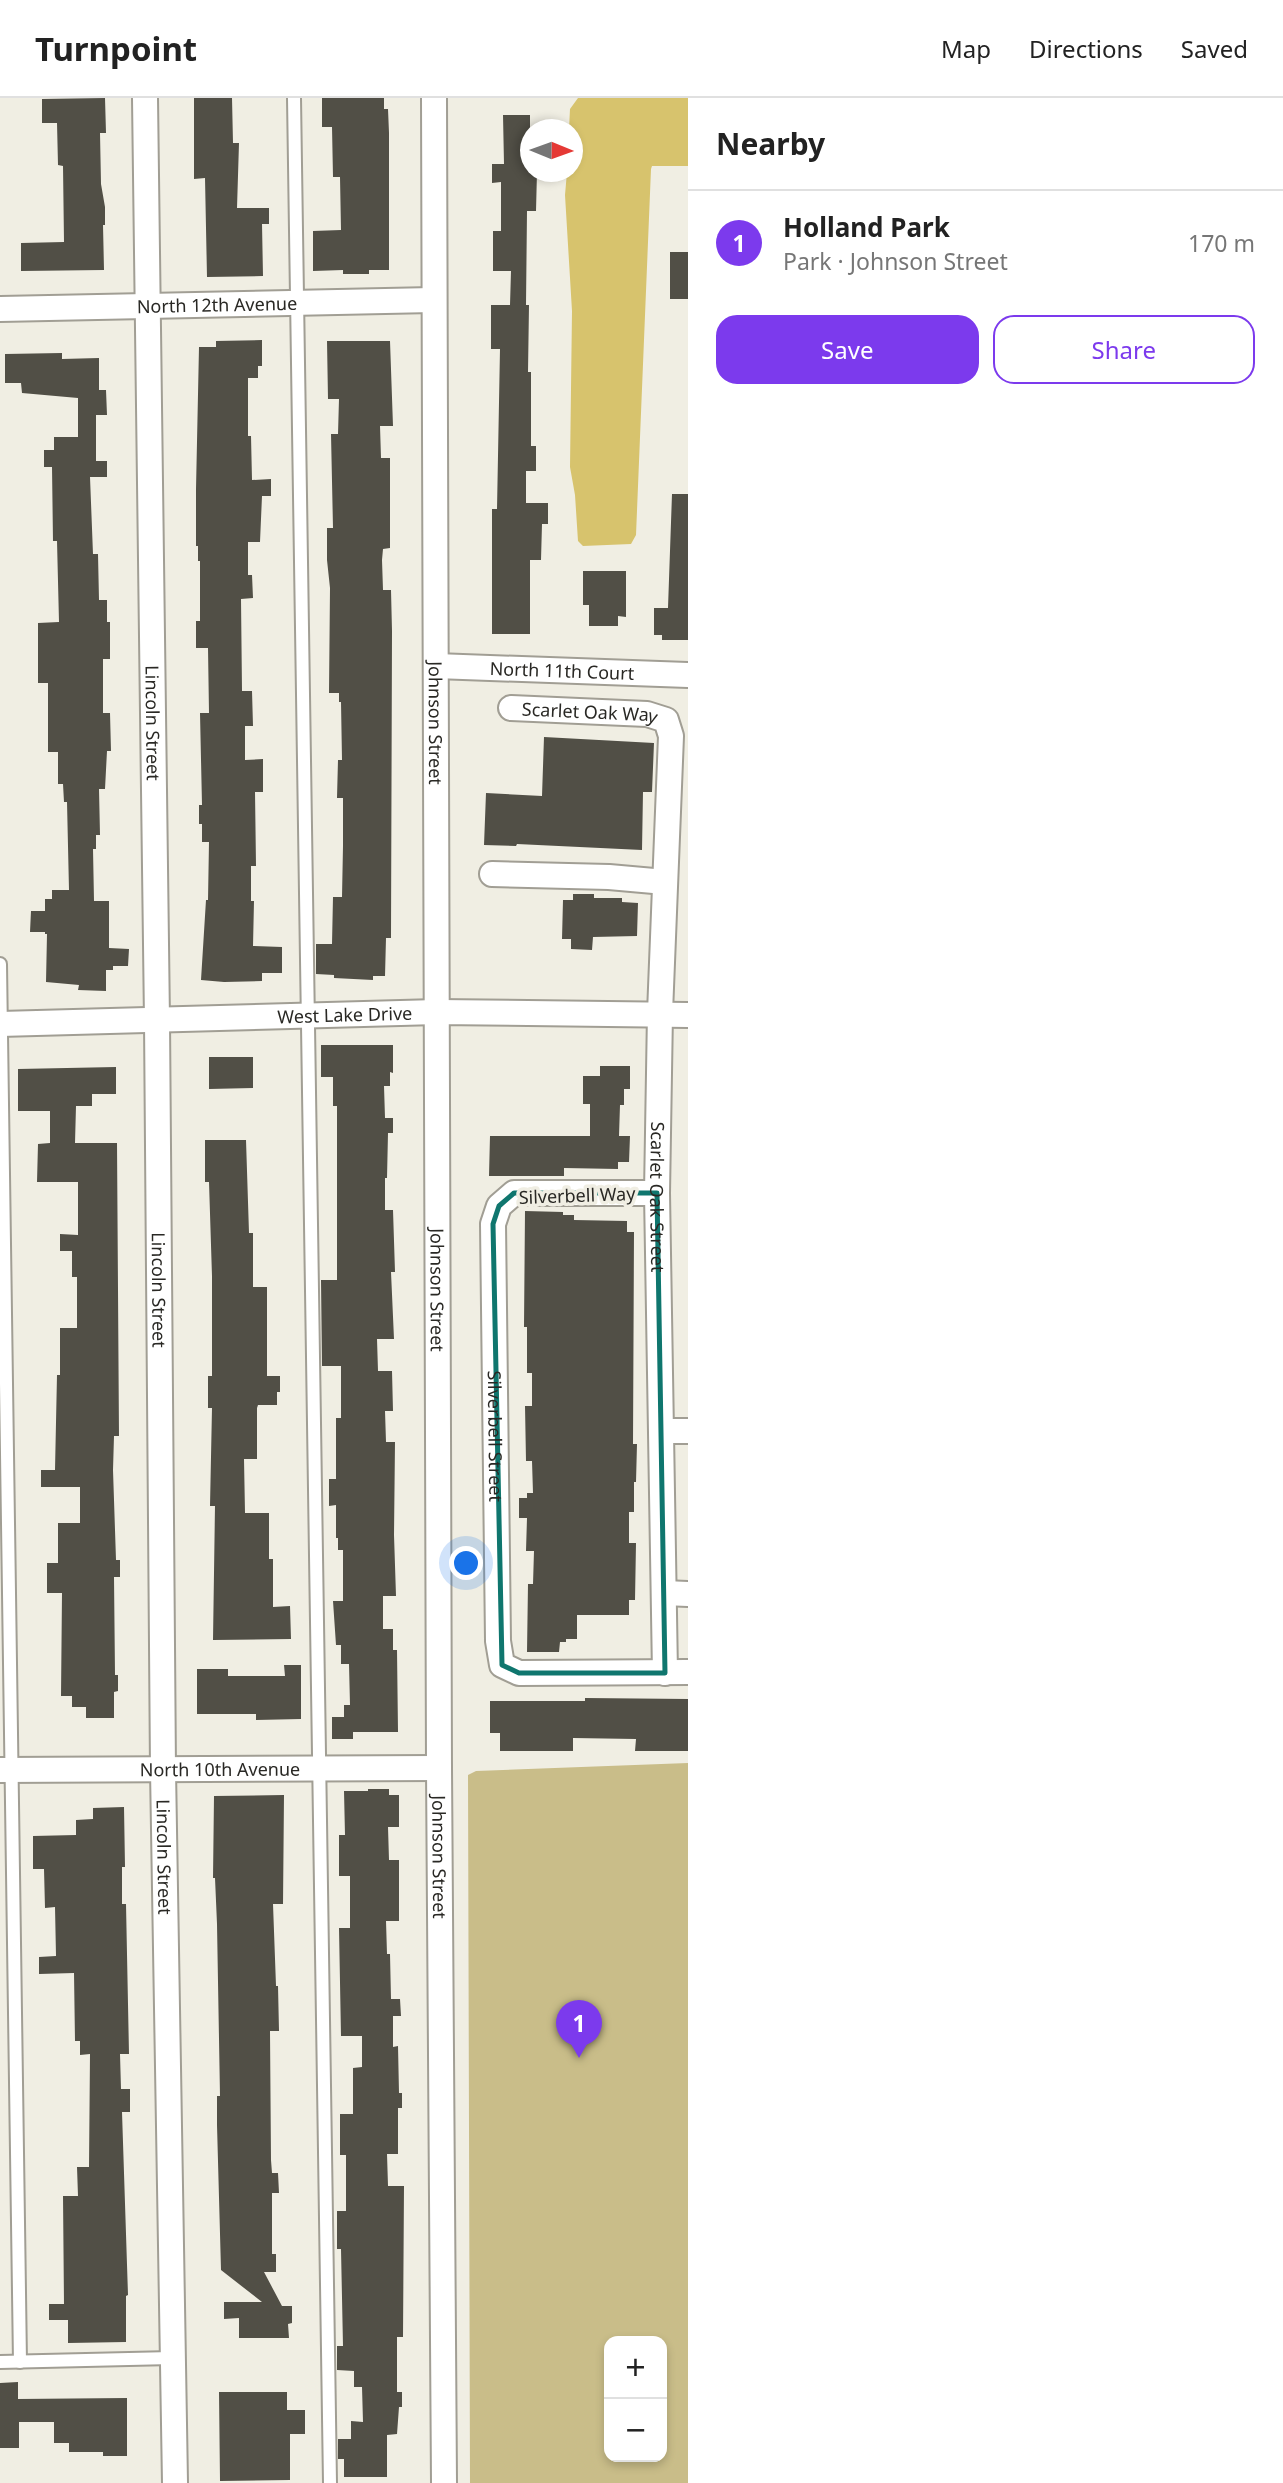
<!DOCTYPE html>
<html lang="en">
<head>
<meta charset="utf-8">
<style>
  :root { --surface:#fff; --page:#f2f2f2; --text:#222; --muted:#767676; --line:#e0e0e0; --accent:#7c3aed }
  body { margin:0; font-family:"Noto Sans",sans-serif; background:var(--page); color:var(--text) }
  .controls { position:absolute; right:21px; bottom:21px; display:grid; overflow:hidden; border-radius:14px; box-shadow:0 4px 10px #0003 }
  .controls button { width:63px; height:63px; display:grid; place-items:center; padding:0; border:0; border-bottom:2px solid var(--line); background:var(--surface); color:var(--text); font:35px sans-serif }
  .compass { position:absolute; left:520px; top:21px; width:63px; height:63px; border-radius:50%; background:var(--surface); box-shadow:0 4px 10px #0003; rotate:91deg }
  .you { position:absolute; left:467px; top:1466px; width:24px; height:24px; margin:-18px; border:5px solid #fff; border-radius:50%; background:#1a73e8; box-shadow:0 0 0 10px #1a73e833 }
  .badge { display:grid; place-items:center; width:46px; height:46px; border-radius:50%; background:var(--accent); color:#fff; font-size:23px; font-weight:700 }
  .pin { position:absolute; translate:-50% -58px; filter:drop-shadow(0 2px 4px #0008) }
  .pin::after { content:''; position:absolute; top:37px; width:24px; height:21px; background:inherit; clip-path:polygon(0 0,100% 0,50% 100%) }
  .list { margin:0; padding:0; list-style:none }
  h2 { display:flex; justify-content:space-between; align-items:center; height:91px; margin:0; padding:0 28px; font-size:30px }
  h2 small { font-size:23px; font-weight:400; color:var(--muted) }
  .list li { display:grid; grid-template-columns:46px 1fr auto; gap:21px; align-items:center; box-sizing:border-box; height:105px; padding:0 28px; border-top:2px solid var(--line) }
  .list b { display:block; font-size:26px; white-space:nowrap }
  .list p { margin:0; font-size:23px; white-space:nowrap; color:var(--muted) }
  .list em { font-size:23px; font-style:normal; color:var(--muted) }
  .actions { display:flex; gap:14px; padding:21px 28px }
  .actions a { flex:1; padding:16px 0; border:2px solid var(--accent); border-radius:21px; text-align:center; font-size:24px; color:var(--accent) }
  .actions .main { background:var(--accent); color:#fff }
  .map { position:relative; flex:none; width:688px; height:2385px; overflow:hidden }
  header { display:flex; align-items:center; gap:42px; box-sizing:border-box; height:98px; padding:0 35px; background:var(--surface); border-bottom:2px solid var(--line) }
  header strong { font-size:33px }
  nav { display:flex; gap:38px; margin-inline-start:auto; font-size:24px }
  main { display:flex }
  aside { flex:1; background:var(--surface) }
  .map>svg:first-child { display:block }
  .green { fill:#c9bd89; fill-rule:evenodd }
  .water { fill:#d7c36d }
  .building { fill:#514f46 }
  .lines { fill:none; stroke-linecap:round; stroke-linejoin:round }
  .lane-casing { stroke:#a19e94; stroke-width:16 }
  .street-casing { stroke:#a19e94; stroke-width:28 }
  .lane { stroke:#fff; stroke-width:12 }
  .street { stroke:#fff; stroke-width:24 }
  .marked { fill:none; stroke:#0f766e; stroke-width:5; stroke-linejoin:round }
  .labels { text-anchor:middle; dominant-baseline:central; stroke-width:7; stroke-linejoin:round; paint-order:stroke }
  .street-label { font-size:18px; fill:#292824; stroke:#f0eee3 }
</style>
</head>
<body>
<header>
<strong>Turnpoint</strong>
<nav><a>Map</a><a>Directions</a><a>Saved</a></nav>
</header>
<main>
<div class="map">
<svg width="688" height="2385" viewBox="0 0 688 2385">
  <rect width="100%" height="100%" fill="#f0eee3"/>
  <path class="green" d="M688 1665V2385H470L468 1677 476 1673ZM609 2243H662V2359H609Z"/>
  <polygon class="water" points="578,0 688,0 688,68 652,68 651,71 636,437 631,446 583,448 578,443 575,397 570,369 572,213 565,97 567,74 572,74 572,32 569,31 570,11"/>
  <g class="building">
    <polygon points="105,0 106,35 100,35 101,86 105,109 105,127 103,127 104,172 21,173 21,145 64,144 63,68 58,67 57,25 42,25 42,1"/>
    <polygon points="194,0 232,0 233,45 239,45 237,110 269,110 269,126 262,126 263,178 207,179 205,80 194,81"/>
    <polygon points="322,0 384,0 384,11 388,11 389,35 389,172 369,172 369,176 343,176 343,172 313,173 313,133 341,132 340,79 333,79 332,29 322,29"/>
    <polygon points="503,17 530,17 530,74 537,74 536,113 527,113 526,207 529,207 528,274 531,274 531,348 536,348 536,373 526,373 526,405 548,405 548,426 542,426 541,462 530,462 530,536 492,536 492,411 497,411 500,251 491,251 491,207 510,207 511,173 493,173 493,133 501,133 501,84 492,85 492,66 504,66"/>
    <rect x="670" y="154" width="18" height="47"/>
    <polygon points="262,242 262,268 258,268 258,280 248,280 248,338 251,338 252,382 271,381 271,398 262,398 260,444 248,444 248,477 252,477 253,500 241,501 242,593 252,593 253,628 245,628 245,662 263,661 263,694 255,694 256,768 251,768 251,803 254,803 253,848 282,849 282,875 262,875 262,883 224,884 201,882 206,802 208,802 209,744 202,744 202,726 199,726 199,707 202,707 200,615 209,615 208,550 196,550 196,523 200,523 200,463 198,463 198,448 196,448 196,391 199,249 216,249 216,243"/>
    <polygon points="327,243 390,243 393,328 380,328 381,360 390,360 390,450 383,451 382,462 383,492 391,492 392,533 391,840 386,840 385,878 373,878 373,882 334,880 334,877 316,876 316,846 332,846 333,799 342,799 343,748 343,700 337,700 338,662 342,662 341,604 339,604 339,595 329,595 330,490 327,462 327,430 333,430 331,336 338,336 339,301 328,301"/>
    <polygon points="62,255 62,261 99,260 99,292 106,292 107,317 96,317 96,363 107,363 107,379 90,379 93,456 98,456 99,502 107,502 107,524 110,524 110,561 103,561 103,615 110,615 111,653 107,653 105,691 99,691 100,737 96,737 96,751 93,751 94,803 109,803 109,850 129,851 128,868 113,868 113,872 106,872 106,893 78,892 79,887 46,884 47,836 45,836 45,834 30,834 31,813 45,813 45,801 52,801 52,792 69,792 67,704 64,704 63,686 58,686 58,654 48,654 48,585 38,585 38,525 59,524 57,443 53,443 52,369 44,369 44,352 54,352 54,339 78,339 78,300 22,295 21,285 5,285 5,256"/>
    <polygon points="672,396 688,396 688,542 662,542 662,537 654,537 654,510 668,510"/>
    <polygon points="583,473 626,473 626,519 618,518 618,528 589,528 589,507 583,507"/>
    <polygon points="544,639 654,645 652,694 643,694 642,752 517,746 516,748 484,747 486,695 542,698"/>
    <polygon points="573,796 594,796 594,800 622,800 622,804 638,805 637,838 593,839 592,852 571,851 571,841 562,841 563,802 573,802"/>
    <polygon points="321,947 393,947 393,975 390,974 390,988 384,988 385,1020 393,1020 393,1035 388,1035 387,1080 385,1080 385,1112 393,1112 395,1174 391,1174 394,1241 377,1241 378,1273 392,1273 393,1313 385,1313 386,1344 395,1344 394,1437 396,1498 383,1498 383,1531 393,1531 393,1552 397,1552 398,1634 353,1634 353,1641 332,1641 332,1619 344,1619 344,1607 350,1607 349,1566 341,1566 341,1547 336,1547 333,1503 343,1503 343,1452 338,1452 338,1440 336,1440 336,1407 329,1408 329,1381 336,1381 336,1320 341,1320 341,1268 322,1268 321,1182 337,1182 337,1008 333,1008 333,979 321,979"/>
    <polygon points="209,959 253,959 253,990 209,991"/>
    <polygon points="600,968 630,968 630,991 624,991 624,1007 620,1007 619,1038 630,1038 629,1064 618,1064 618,1071 564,1070 564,1078 489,1078 490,1038 590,1038 590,1006 583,1006 583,978 600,978"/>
    <polygon points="116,969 116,996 92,996 92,1008 76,1008 75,1045 117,1045 119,1338 114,1338 113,1372 116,1462 120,1462 120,1479 114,1479 115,1577 118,1577 118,1593 114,1594 114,1620 86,1620 86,1609 72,1609 72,1598 61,1598 62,1495 47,1495 47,1465 58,1465 58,1425 80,1425 80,1389 41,1389 41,1372 55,1372 57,1277 60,1277 60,1230 77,1230 77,1179 72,1179 72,1153 60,1153 60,1136 78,1137 78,1084 37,1084 38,1046 50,1045 50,1013 18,1013 18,971"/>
    <polygon points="205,1042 246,1042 249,1135 253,1135 253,1189 267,1189 267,1278 280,1278 280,1294 277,1294 277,1307 258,1307 257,1310 257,1361 244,1361 245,1415 269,1415 269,1461 273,1461 273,1509 290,1508 291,1541 213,1542 215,1408 210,1408 212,1310 208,1310 208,1278 212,1278 212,1178 209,1084 205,1084"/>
    <polygon points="525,1113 563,1114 563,1117 574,1117 574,1122 627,1123 627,1134 634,1134 633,1346 637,1346 636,1384 634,1384 634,1414 629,1414 629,1445 636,1445 635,1502 629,1502 629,1517 577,1517 577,1541 566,1541 566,1544 560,1544 559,1554 527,1554 528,1486 533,1486 534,1453 526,1453 527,1420 519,1420 519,1400 527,1400 527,1395 533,1395 532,1363 526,1363 525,1308 532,1308 532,1275 527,1275 527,1229 524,1229"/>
    <polygon points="284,1567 301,1567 301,1621 256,1622 256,1616 197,1616 197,1571 228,1571 228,1578 285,1578"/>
    <polygon points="585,1600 688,1601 688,1653 635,1653 636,1641 573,1640 573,1653 500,1653 500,1635 490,1635 490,1603 585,1603"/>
    <polygon points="368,1691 389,1691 389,1697 399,1697 399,1729 388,1729 389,1762 399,1762 399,1823 386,1823 387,1856 390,1856 391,1901 400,1901 401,1918 393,1918 393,1949 398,1948 399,1995 402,1995 402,2010 398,2010 398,2056 387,2056 388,2088 404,2088 403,2239 397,2239 397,2294 402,2294 402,2309 399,2309 397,2336 387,2337 387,2379 344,2379 344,2361 338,2361 338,2341 351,2341 351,2323 363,2324 362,2289 354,2289 354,2273 337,2272 337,2248 343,2248 341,2151 337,2151 337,2113 346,2113 346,2057 340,2057 340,2016 353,2016 353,1970 362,1969 362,1938 341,1938 339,1830 350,1830 350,1778 339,1778 339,1737 345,1737 344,1693 368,1693"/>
    <polygon points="284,1697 283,1806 273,1806 276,1888 278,1888 279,1933 270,1933 271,2062 272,2075 278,2075 279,2095 272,2095 272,2156 276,2156 276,2174 264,2174 282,2208 292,2208 292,2225 288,2226 289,2240 239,2240 239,2220 224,2221 224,2204 262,2204 221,2172 217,2027 217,1998 220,1998 217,1826 215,1780 213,1780 214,1698"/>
    <polygon points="124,1709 125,1769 122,1769 122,1806 126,1806 129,1956 120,1956 121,1991 130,1991 130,2014 122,2014 128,2197 126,2198 126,2244 68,2245 68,2222 49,2222 49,2206 64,2206 63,2098 78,2098 77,2069 89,2069 90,1956 80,1957 80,1943 75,1943 74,1875 39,1876 39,1859 56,1858 55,1809 45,1810 44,1771 33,1771 33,1738 76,1737 76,1722 93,1721 93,1710"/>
    <polygon points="18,2284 18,2301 127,2300 127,2358 103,2358 103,2354 69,2354 69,2345 54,2345 54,2324 19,2324 19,2350 0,2350 0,2285"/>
    <polygon points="219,2294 287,2294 287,2312 305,2312 305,2336 290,2336 290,2382 220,2383"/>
  </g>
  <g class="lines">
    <g class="lane-casing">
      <g id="lane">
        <polyline points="294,0 330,2385"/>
        <polyline points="0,866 20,2264"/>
        <polyline points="0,2264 172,2260"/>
      </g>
    </g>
    <g class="street-casing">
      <g id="street">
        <path id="s1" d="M145 0 157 923 163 1672 175 2385"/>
        <path id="s2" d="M434 0 439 1670 444 2385"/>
        <path id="s3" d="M0 211 433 202"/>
        <path id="s4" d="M436 568 688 577"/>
        <path id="s5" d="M511 610 647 616 666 622 671 638 660 915 657 1095 665 1575"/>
        <polyline points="492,776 609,779 665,784"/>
        <path id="s6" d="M0 926 437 914 688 917"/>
        <path id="s7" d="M657 1095H514L499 1108 493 1126 498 1543 502 1567 519 1575 688 1574"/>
        <polyline points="662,1333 688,1333"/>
        <polyline points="664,1495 688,1496"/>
        <path id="s8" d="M0 1672 439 1670"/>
      </g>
    </g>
    <use href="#lane" class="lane"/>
    <use href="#street" class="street"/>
  </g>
  <path class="marked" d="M514 1095H657L665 1575H519L502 1567 493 1126 499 1108Z"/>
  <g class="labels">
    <g class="street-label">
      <text stroke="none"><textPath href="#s3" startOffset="217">North 12th Avenue</textPath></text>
      <text stroke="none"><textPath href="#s4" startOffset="126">North 11th Court</textPath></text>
      <text stroke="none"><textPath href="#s5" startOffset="79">Scarlet Oak Way</textPath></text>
      <text stroke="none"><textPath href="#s1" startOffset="625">Lincoln Street</textPath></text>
      <text stroke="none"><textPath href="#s2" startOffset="625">Johnson Street</textPath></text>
      <text stroke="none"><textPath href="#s6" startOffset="345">West Lake Drive</textPath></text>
      <text transform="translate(577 1097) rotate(-2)">Silverbell Way</text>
      <text stroke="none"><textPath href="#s5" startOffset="634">Scarlet Oak Street</textPath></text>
      <text stroke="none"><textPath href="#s1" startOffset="1192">Lincoln Street</textPath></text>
      <text stroke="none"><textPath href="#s2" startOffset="1192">Johnson Street</textPath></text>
      <text stroke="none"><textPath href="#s7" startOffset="394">Silverbell Street</textPath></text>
      <text stroke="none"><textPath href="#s8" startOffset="220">North 10th Avenue</textPath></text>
      <text stroke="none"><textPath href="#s1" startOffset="1759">Lincoln Street</textPath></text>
      <text stroke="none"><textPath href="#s2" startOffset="1759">Johnson Street</textPath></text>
    </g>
  </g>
</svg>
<div class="controls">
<button>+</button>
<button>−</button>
</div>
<svg class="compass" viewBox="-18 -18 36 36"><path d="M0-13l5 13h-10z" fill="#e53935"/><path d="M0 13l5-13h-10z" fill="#767676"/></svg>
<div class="you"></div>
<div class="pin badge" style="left:579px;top:1960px">1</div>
</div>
<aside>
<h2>Nearby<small></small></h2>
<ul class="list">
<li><span class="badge">1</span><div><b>Holland Park</b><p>Park · Johnson Street</p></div><em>170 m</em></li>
</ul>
<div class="actions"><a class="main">Save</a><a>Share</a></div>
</aside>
</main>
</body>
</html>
